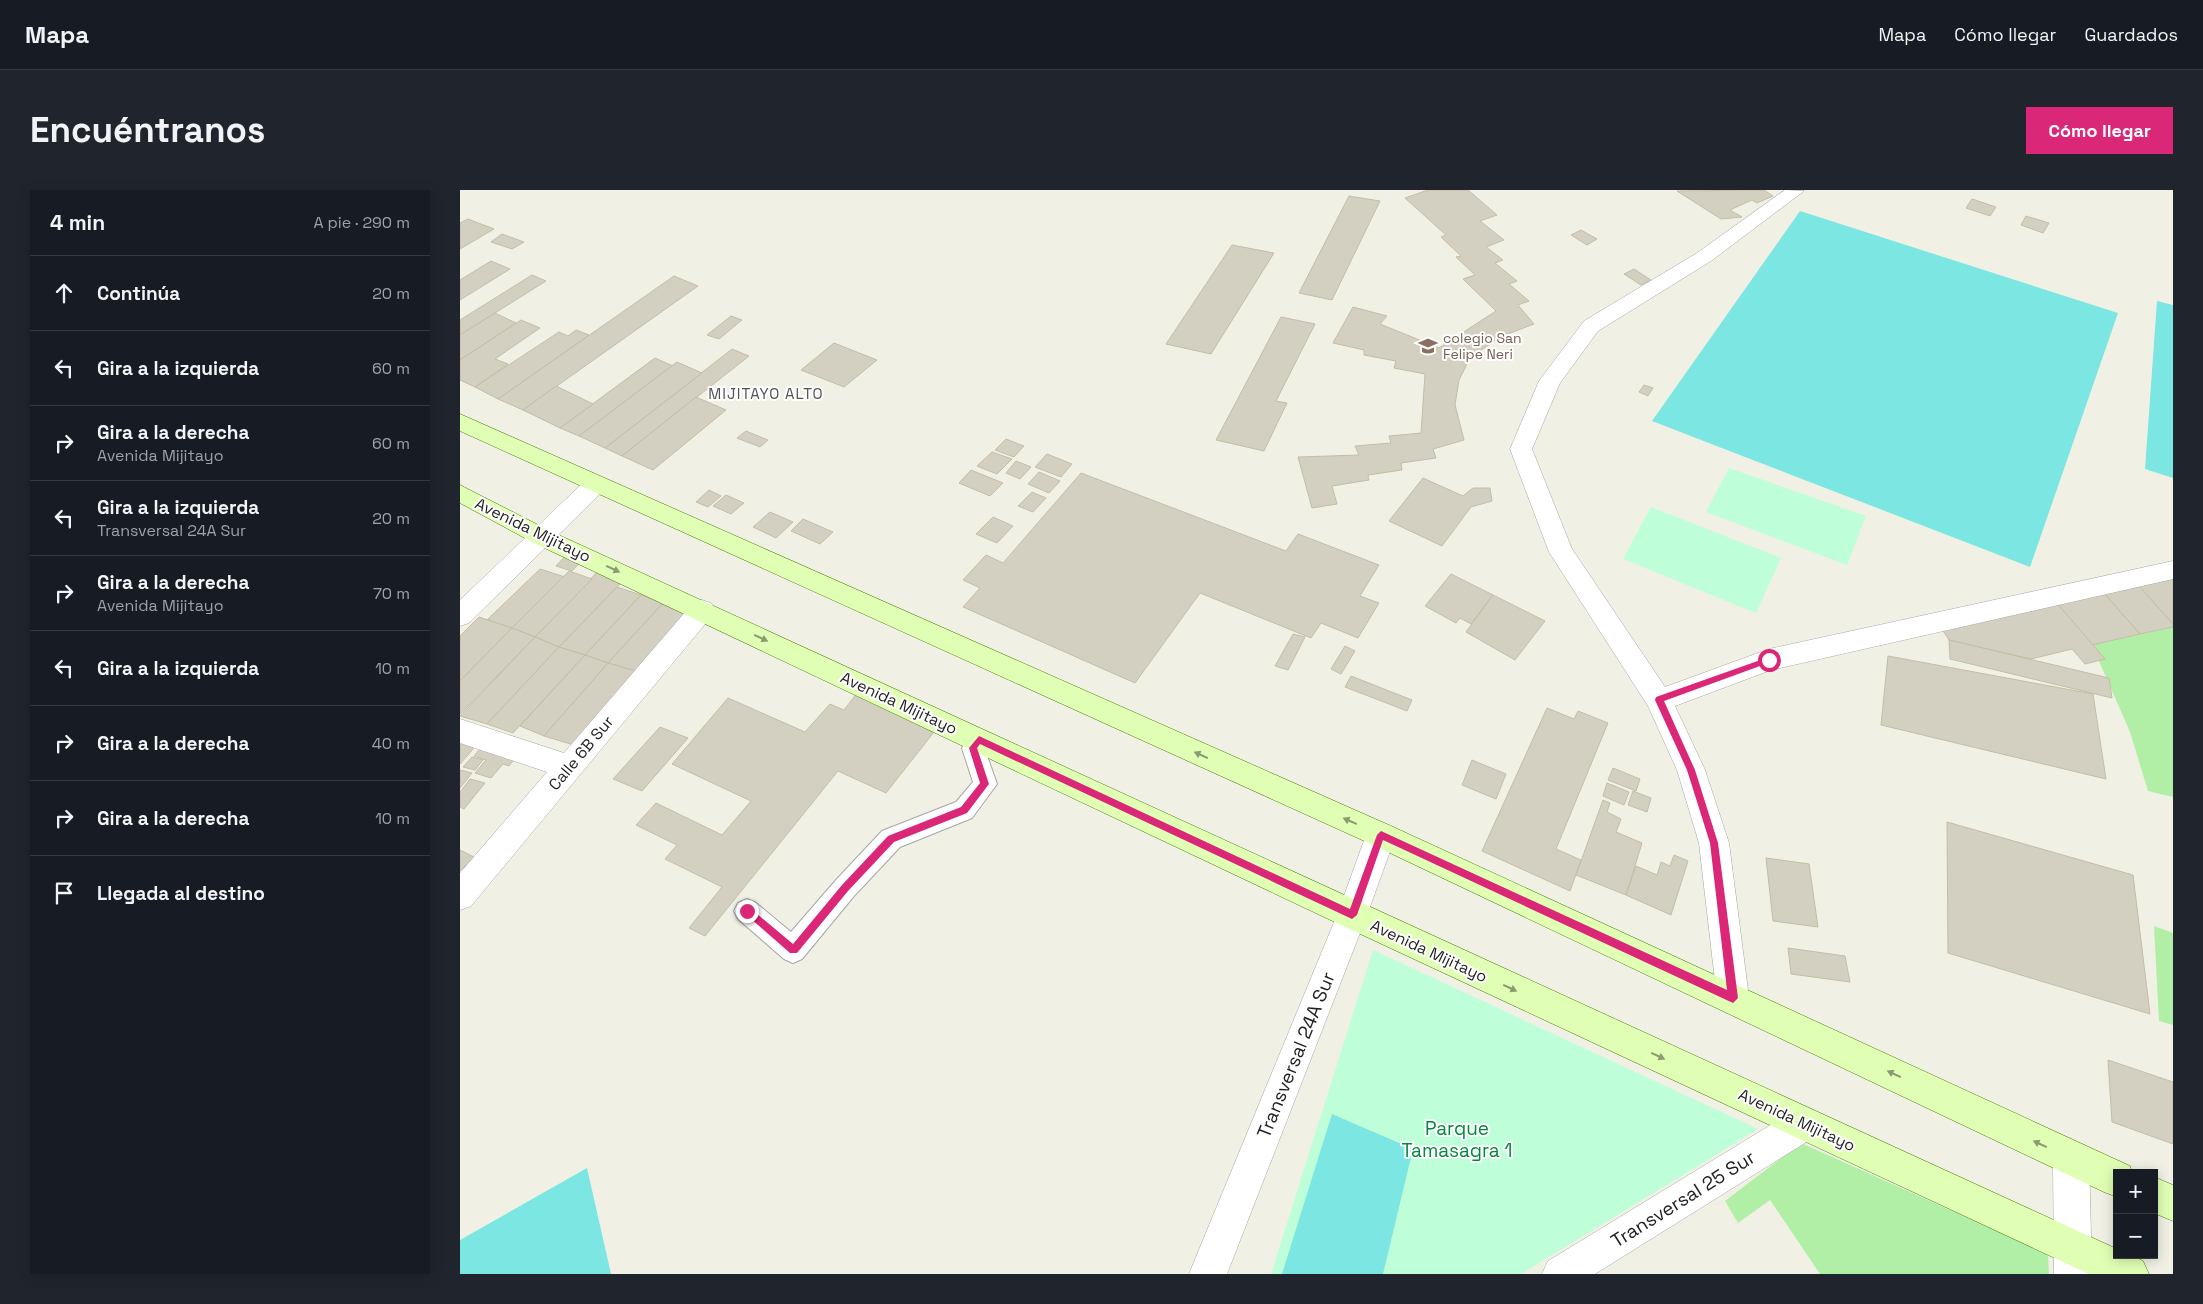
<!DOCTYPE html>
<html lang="es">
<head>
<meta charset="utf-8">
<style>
  :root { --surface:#171b24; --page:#20242c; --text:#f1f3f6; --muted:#9ea1a6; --line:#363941; --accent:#db2777 }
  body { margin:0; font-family:"Space Grotesk",sans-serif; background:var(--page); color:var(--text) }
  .controls { position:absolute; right:15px; bottom:15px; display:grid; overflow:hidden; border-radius:0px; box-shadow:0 2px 12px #0003 }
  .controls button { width:45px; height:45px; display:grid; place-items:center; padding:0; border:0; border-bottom:1px solid var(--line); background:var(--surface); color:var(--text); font:25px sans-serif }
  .stop { position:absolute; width:15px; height:15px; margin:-11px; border:4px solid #db2777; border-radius:50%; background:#fff }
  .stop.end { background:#db2777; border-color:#fff; box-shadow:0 1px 5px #0008 }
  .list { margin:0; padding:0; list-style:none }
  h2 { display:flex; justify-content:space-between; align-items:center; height:65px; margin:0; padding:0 20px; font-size:21px }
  h2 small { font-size:16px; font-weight:400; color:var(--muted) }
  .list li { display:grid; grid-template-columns:32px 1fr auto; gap:15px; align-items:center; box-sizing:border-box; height:75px; padding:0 20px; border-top:1px solid var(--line) }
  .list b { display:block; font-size:19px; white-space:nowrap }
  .list p { margin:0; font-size:16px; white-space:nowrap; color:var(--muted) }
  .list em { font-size:16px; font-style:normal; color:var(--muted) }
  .icon { flex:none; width:28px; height:28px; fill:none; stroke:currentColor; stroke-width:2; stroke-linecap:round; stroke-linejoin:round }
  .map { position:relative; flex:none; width:1713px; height:1084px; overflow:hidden; border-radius:0px }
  header { display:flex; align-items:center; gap:30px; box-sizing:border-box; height:70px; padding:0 25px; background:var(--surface); border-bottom:1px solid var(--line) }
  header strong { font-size:24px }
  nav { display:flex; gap:28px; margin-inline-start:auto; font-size:18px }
  .intro { display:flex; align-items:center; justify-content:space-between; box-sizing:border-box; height:120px; padding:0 30px }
  h1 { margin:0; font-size:35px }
  .button { padding:12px 22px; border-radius:0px; background:var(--accent); color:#fff; font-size:18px; font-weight:700 }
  main { display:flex; gap:30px; padding:0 30px }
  aside { flex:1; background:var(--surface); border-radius:0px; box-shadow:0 2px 12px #0003 }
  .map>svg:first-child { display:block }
  .grass { fill:#b1efa6 }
  .park { fill:#befed9 }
  .pitch { fill:#7ce6e2 }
  .building { fill:#d4d0c1; stroke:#c4bda5 }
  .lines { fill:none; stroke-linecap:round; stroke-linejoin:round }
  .service-casing { stroke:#a6a6a6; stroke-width:2 }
  .pedestrian-casing { stroke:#a6a6a6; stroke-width:1 }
  .minor-casing { stroke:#a6a6a6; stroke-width:1 }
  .secondary-casing { stroke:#447c00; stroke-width:1 }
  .service { fill:#fff; fill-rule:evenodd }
  .pedestrian { fill:#fff; fill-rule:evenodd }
  .minor { fill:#fff; fill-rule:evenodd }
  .secondary { fill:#e1ffb4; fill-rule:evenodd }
  .oneway { fill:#8a9a71 }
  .route { fill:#db2777 }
  .labels { text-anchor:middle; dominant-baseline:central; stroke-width:4; stroke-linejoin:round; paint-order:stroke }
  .far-education-label { font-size:14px; fill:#785e54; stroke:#fff; text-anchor:start }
  .far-neighbourhood-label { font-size:15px; letter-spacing:1px; fill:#525252; stroke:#fff }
  .street-label { font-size:16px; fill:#1f1f1f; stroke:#fff }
  .near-street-label { font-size:19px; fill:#1f1f1f; stroke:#fff }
  .near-park-label { font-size:19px; fill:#02883b; stroke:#fff }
</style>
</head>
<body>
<header>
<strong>Mapa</strong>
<nav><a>Mapa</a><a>Cómo llegar</a><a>Guardados</a></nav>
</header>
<div class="intro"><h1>Encuéntranos</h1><a class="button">Cómo llegar</a></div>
<main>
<aside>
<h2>4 min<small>A pie · 290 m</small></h2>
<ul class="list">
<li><svg class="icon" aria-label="ahead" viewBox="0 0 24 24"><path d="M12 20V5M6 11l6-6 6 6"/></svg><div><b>Continúa</b></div><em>20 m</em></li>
<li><svg class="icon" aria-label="left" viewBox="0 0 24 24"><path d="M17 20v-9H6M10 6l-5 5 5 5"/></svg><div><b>Gira a la izquierda</b></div><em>60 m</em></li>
<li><svg class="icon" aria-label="right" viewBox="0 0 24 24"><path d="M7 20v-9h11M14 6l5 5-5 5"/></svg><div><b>Gira a la derecha</b><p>Avenida Mijitayo</p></div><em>60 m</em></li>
<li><svg class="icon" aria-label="left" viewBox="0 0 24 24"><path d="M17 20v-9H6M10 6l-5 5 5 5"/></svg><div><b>Gira a la izquierda</b><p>Transversal 24A Sur</p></div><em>20 m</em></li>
<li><svg class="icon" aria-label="right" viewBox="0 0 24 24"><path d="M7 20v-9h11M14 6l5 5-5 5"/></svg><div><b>Gira a la derecha</b><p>Avenida Mijitayo</p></div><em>70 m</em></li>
<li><svg class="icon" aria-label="left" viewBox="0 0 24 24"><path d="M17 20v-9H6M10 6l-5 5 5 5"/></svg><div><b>Gira a la izquierda</b></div><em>10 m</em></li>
<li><svg class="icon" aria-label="right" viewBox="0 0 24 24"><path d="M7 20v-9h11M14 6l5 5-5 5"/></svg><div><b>Gira a la derecha</b></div><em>40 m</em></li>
<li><svg class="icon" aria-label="right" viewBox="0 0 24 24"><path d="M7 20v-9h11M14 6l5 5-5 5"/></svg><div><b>Gira a la derecha</b></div><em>10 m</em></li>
<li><svg class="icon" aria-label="arrive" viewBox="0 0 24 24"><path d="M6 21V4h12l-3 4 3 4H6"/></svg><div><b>Llegada al destino</b></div></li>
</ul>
</aside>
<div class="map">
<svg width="1713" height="1084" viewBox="0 0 1713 1084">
  <rect width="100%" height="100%" fill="#f0f1e4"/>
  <g class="grass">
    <polygon points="1713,437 1713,607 1688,601 1670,542 1632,455"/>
    <polygon points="1694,736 1713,743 1713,835 1699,831"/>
    <polygon points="1341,953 1588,1064 1589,1084 1360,1084 1310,1010 1278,1033 1265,1011"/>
  </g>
  <g class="park">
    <polygon points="1269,278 1406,326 1387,375 1246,322"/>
    <polygon points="1191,317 1321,368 1296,423 1163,369"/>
    <polygon points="913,760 1298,939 1061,1084 811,1084"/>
  </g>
  <g class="pitch">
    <polygon points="1340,21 1658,123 1570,377 1192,231"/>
    <polygon points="1697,111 1713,115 1713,288 1685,279"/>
    <polygon points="872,924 953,959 923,1084 822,1084"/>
    <polygon points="127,978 151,1084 0,1084 0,1050"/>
  </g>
  <g class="building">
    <polygon points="968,0 1008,0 1037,25 1020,31 1044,50 1026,57 1043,70 1035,73 1057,91 1049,94 1069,111 1058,115 1074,134 1040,147 1010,168 999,190 995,215 1004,250 973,259 976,268 941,273 942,280 908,285 909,290 872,296 877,314 852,318 838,267 899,265 895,256 931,253 929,246 961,243 965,184 934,178 936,171 904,165 904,160 873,153 893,117 927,126 920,134 979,158 1036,121 1003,89 1015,85 996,67 1001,66 981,47 986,45 945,8"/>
    <polygon points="1304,0 1313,6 1297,13 1292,10 1270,20 1282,27 1261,29 1217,1"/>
    <polygon points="889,6 920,11 872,110 839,103"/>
    <polygon points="1512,9 1536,17 1530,26 1506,18"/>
    <polygon points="1566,26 1589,33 1583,43 1561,35"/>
    <polygon points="8,29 34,39 0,59 0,33"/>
    <polygon points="1121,40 1137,49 1127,55 1111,45"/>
    <polygon points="42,44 64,52 52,59 31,52"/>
    <polygon points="772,55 814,63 751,164 706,154"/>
    <polygon points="31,71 50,79 0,110 0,90"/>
    <polygon points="1174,79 1191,90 1181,95 1164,84"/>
    <polygon points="72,85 86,91 0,145 0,130"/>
    <polygon points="214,86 238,96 63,220 38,209"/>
    <polygon points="35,123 56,133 0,170 0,145"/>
    <polygon points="271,126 282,130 259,149 247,145"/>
    <polygon points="821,127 855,134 816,211 827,213 804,261 756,250"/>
    <polygon points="61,130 80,138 35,169 48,174 15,197 0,190 0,170"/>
    <polygon points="116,140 129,145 38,209 15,197 99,142 108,146"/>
    <polygon points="374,153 417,170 384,197 341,180"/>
    <polygon points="272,159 289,166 162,266 145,258"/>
    <polygon points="195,168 213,176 119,246 100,238"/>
    <polygon points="217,172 242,183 145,258 119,246"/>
    <polygon points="1184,195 1193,198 1188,206 1179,202"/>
    <polygon points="96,196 133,214 100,238 63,220"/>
    <polygon points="236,207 266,220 193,280 162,266"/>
    <polygon points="286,241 308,250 300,257 277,248"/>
    <polygon points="546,249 564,256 554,267 535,260"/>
    <polygon points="532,262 552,269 537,284 517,276"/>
    <polygon points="587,264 612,274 601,287 575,277"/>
    <polygon points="556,271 571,277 560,289 546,283"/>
    <polygon points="511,280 543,293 530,306 499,293"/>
    <polygon points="579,282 600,291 589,303 568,294"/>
    <polygon points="621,283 826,361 838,344 919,375 900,406 919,413 898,448 861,433 851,448 740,403 675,493 503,417 520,398 503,390 526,365 543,373"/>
    <polygon points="963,288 1003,306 1013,298 1030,298 1032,311 1011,317 982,356 929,331"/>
    <polygon points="249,300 261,306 248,317 236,312"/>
    <polygon points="572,302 586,308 573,322 558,316"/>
    <polygon points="266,305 284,313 271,324 253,316"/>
    <polygon points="310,322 333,332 316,348 293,337"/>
    <polygon points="533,327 553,336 537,353 516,344"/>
    <polygon points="343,329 373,342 360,354 331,341"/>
    <polygon points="109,362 125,367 112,381 96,376"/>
    <polygon points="141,378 167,387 99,457 75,447"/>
    <polygon points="80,379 105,387 52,438 27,430"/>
    <polygon points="109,381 132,389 75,447 52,438"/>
    <polygon points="991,384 1033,405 1011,434 1000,428 996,433 965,416"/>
    <polygon points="1713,386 1713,434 1677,394"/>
    <polygon points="1677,394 1713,434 1713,437 1680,444 1643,402"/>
    <polygon points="157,397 181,405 125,465 99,457"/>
    <polygon points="1643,402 1680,444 1632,455 1596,412"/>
    <polygon points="181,405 203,413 148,473 125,465"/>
    <polygon points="1033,405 1085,431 1055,470 1006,442"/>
    <polygon points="1596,412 1645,469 1625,474 1612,459 1571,469 1489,450 1482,439"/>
    <polygon points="203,413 232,424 179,482 148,473"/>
    <polygon points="19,427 52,438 0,491 0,446"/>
    <polygon points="52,438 75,447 0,524 0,491"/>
    <polygon points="833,444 845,447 828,480 815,476"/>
    <polygon points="75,447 99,457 27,534 0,526"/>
    <polygon points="1489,450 1649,488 1652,508 1490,469"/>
    <polygon points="885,456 895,461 881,484 871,479"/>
    <polygon points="99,457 125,465 53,543 27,534"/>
    <polygon points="125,465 148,473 84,546 60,536"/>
    <polygon points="1428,466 1633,504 1646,589 1421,535"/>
    <polygon points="148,473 179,482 117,556 84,546"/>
    <polygon points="891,486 952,510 947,521 885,497"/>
    <polygon points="397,503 474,542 426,603 378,581 245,746 229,738 262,697 205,669 217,655 176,635 196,613 262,645 291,611 212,574 268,508 345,542 370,514 384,520"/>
    <polygon points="1087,518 1114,529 1118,521 1148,533 1096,659 1121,670 1110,701 1022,661"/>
    <polygon points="200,537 228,548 182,601 153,589"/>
    <polygon points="0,544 21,550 0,574"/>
    <polygon points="27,551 59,563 49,576 43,574 31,588 15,583 26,570 14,566"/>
    <polygon points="12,567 23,570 15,580 3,577"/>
    <polygon points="1012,570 1046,584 1036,609 1002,595"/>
    <polygon points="1153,578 1180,589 1176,601 1148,590"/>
    <polygon points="0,580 12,583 0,598"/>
    <polygon points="10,589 25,593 4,619 0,617 0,602"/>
    <polygon points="1147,593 1169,602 1164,615 1143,606"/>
    <polygon points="1173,601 1191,608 1187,622 1168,615"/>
    <polygon points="1143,610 1150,613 1147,622 1161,629 1156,642 1182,653 1166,705 1116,685"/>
    <polygon points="1487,632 1673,685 1690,824 1488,763"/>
    <polygon points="0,660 14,667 0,681"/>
    <polygon points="1214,665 1228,671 1211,725 1166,705 1176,676 1197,685 1201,672 1210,676"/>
    <polygon points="1306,668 1349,674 1358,737 1313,731"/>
    <polygon points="1328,758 1385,766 1390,792 1331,784"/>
    <polygon points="1648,870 1713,892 1713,954 1652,932"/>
  </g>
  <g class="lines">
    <g class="service-casing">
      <polygon id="service" points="519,540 527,543 530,550 525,560 537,594 512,628 440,657 394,706 342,769 333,773 324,769 278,729 274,721 278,713 287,709 296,713 331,742 376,690 422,641 496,612 513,592 502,558 511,543"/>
    </g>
    <g class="pedestrian-casing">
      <polygon id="pedestrian" points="1344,917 1356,922 1361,934 1356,946 1135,1084 1082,1084 1088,1071 1332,922"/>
    </g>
    <g class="minor-casing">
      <g id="minor">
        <polygon points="1325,0 1344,1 1251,71 1138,141 1100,193 1072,259 1112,359 1205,497 1309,459 1713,371 1713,389 1311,480 1215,516 1245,580 1269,653 1289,808 1284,819 1273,824 1262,819 1257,808 1239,653 1217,580 1188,516 1089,362 1050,259 1079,191 1124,131 1237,63"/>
        <polygon points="136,286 144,288 148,294 144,300 9,433 0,436 0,410 128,288"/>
        <polygon points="242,410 251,413 255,420 251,427 11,716 0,720 0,683 87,582 0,553 0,529 104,563 233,413"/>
        <polygon points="921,632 931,636 936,645 907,725 767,1084 729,1084 877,725 906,645 911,636"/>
        <polygon points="1611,950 1623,956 1629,968 1632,1084 1594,1084 1593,968 1599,956"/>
      </g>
    </g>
    <g class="secondary-casing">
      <g id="secondary">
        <polygon points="0,224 931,636 1670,976 1672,983 1657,983 1657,1007 1644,1002 911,654 0,241"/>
        <polygon points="0,295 90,341 1657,1059 1657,1065 1671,1065 1683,1071 1689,1084 1629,1084 881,735 74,353 0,313"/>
        <polygon points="1694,987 1713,995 1713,1031 1694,1023"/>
      </g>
    </g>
    <use href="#service" class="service"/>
    <use href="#pedestrian" class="pedestrian"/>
    <use href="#minor" class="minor"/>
    <use href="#secondary" class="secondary"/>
  </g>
  <defs><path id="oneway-solid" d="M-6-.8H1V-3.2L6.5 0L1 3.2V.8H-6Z" transform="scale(1.25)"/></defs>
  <g class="oneway">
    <use href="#oneway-solid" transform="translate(153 379) rotate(25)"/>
    <use href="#oneway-solid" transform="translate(301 448) rotate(25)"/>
    <use href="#oneway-solid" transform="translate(741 565) rotate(-156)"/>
    <use href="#oneway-solid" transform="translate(890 631) rotate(-156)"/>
    <use href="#oneway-solid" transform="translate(1050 798) rotate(25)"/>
    <use href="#oneway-solid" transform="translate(1198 866) rotate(25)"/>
    <use href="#oneway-solid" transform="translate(1434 884) rotate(-155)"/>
    <use href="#oneway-solid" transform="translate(1580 954) rotate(-155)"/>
  </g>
  <polygon class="route" points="1309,467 1312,470 1311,472 1204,511 1235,580 1258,653 1278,808 1273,813 923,650 897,725 892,729 520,554 517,558 529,594 507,623 434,652 388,701 337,763 330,763 282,721 287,717 290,718 333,754 382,695 428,646 501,617 520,593 509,558 519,546 890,719 917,645 921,641 1267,800 1250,653 1227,580 1195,510 1196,507"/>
  <defs>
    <g id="school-bare" transform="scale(1.5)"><path d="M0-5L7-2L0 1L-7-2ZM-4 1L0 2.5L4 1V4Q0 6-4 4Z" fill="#8d6e63" stroke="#fff" stroke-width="2.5" paint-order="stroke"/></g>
  </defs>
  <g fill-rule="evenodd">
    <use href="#school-bare" x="968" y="156"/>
  </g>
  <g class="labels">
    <g class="far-education-label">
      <text x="983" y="148">colegio San<tspan x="983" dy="16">Felipe Neri</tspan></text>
    </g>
    <g class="far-neighbourhood-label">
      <text x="306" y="203">MIJITAYO ALTO</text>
    </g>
    <g class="street-label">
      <text transform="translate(73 340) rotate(26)">Avenida Mijitayo</text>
      <text transform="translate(439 513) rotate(25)">Avenida Mijitayo</text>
      <text transform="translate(121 563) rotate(-50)">Calle 6B Sur</text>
      <text transform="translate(969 761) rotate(25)">Avenida Mijitayo</text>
      <text transform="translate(1337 930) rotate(25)">Avenida Mijitayo</text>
    </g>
    <g class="near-street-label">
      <text transform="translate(836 865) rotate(-68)">Transversal 24A Sur</text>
      <text transform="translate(1223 1009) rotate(-32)">Transversal 25 Sur</text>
    </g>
    <g class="near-park-label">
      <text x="997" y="938">Parque<tspan x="997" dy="22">Tamasagra 1</tspan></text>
    </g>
  </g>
</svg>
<div class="controls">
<button>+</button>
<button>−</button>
</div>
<div class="stop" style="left:1309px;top:470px"></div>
<div class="stop end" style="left:287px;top:721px"></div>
</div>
</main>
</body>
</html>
